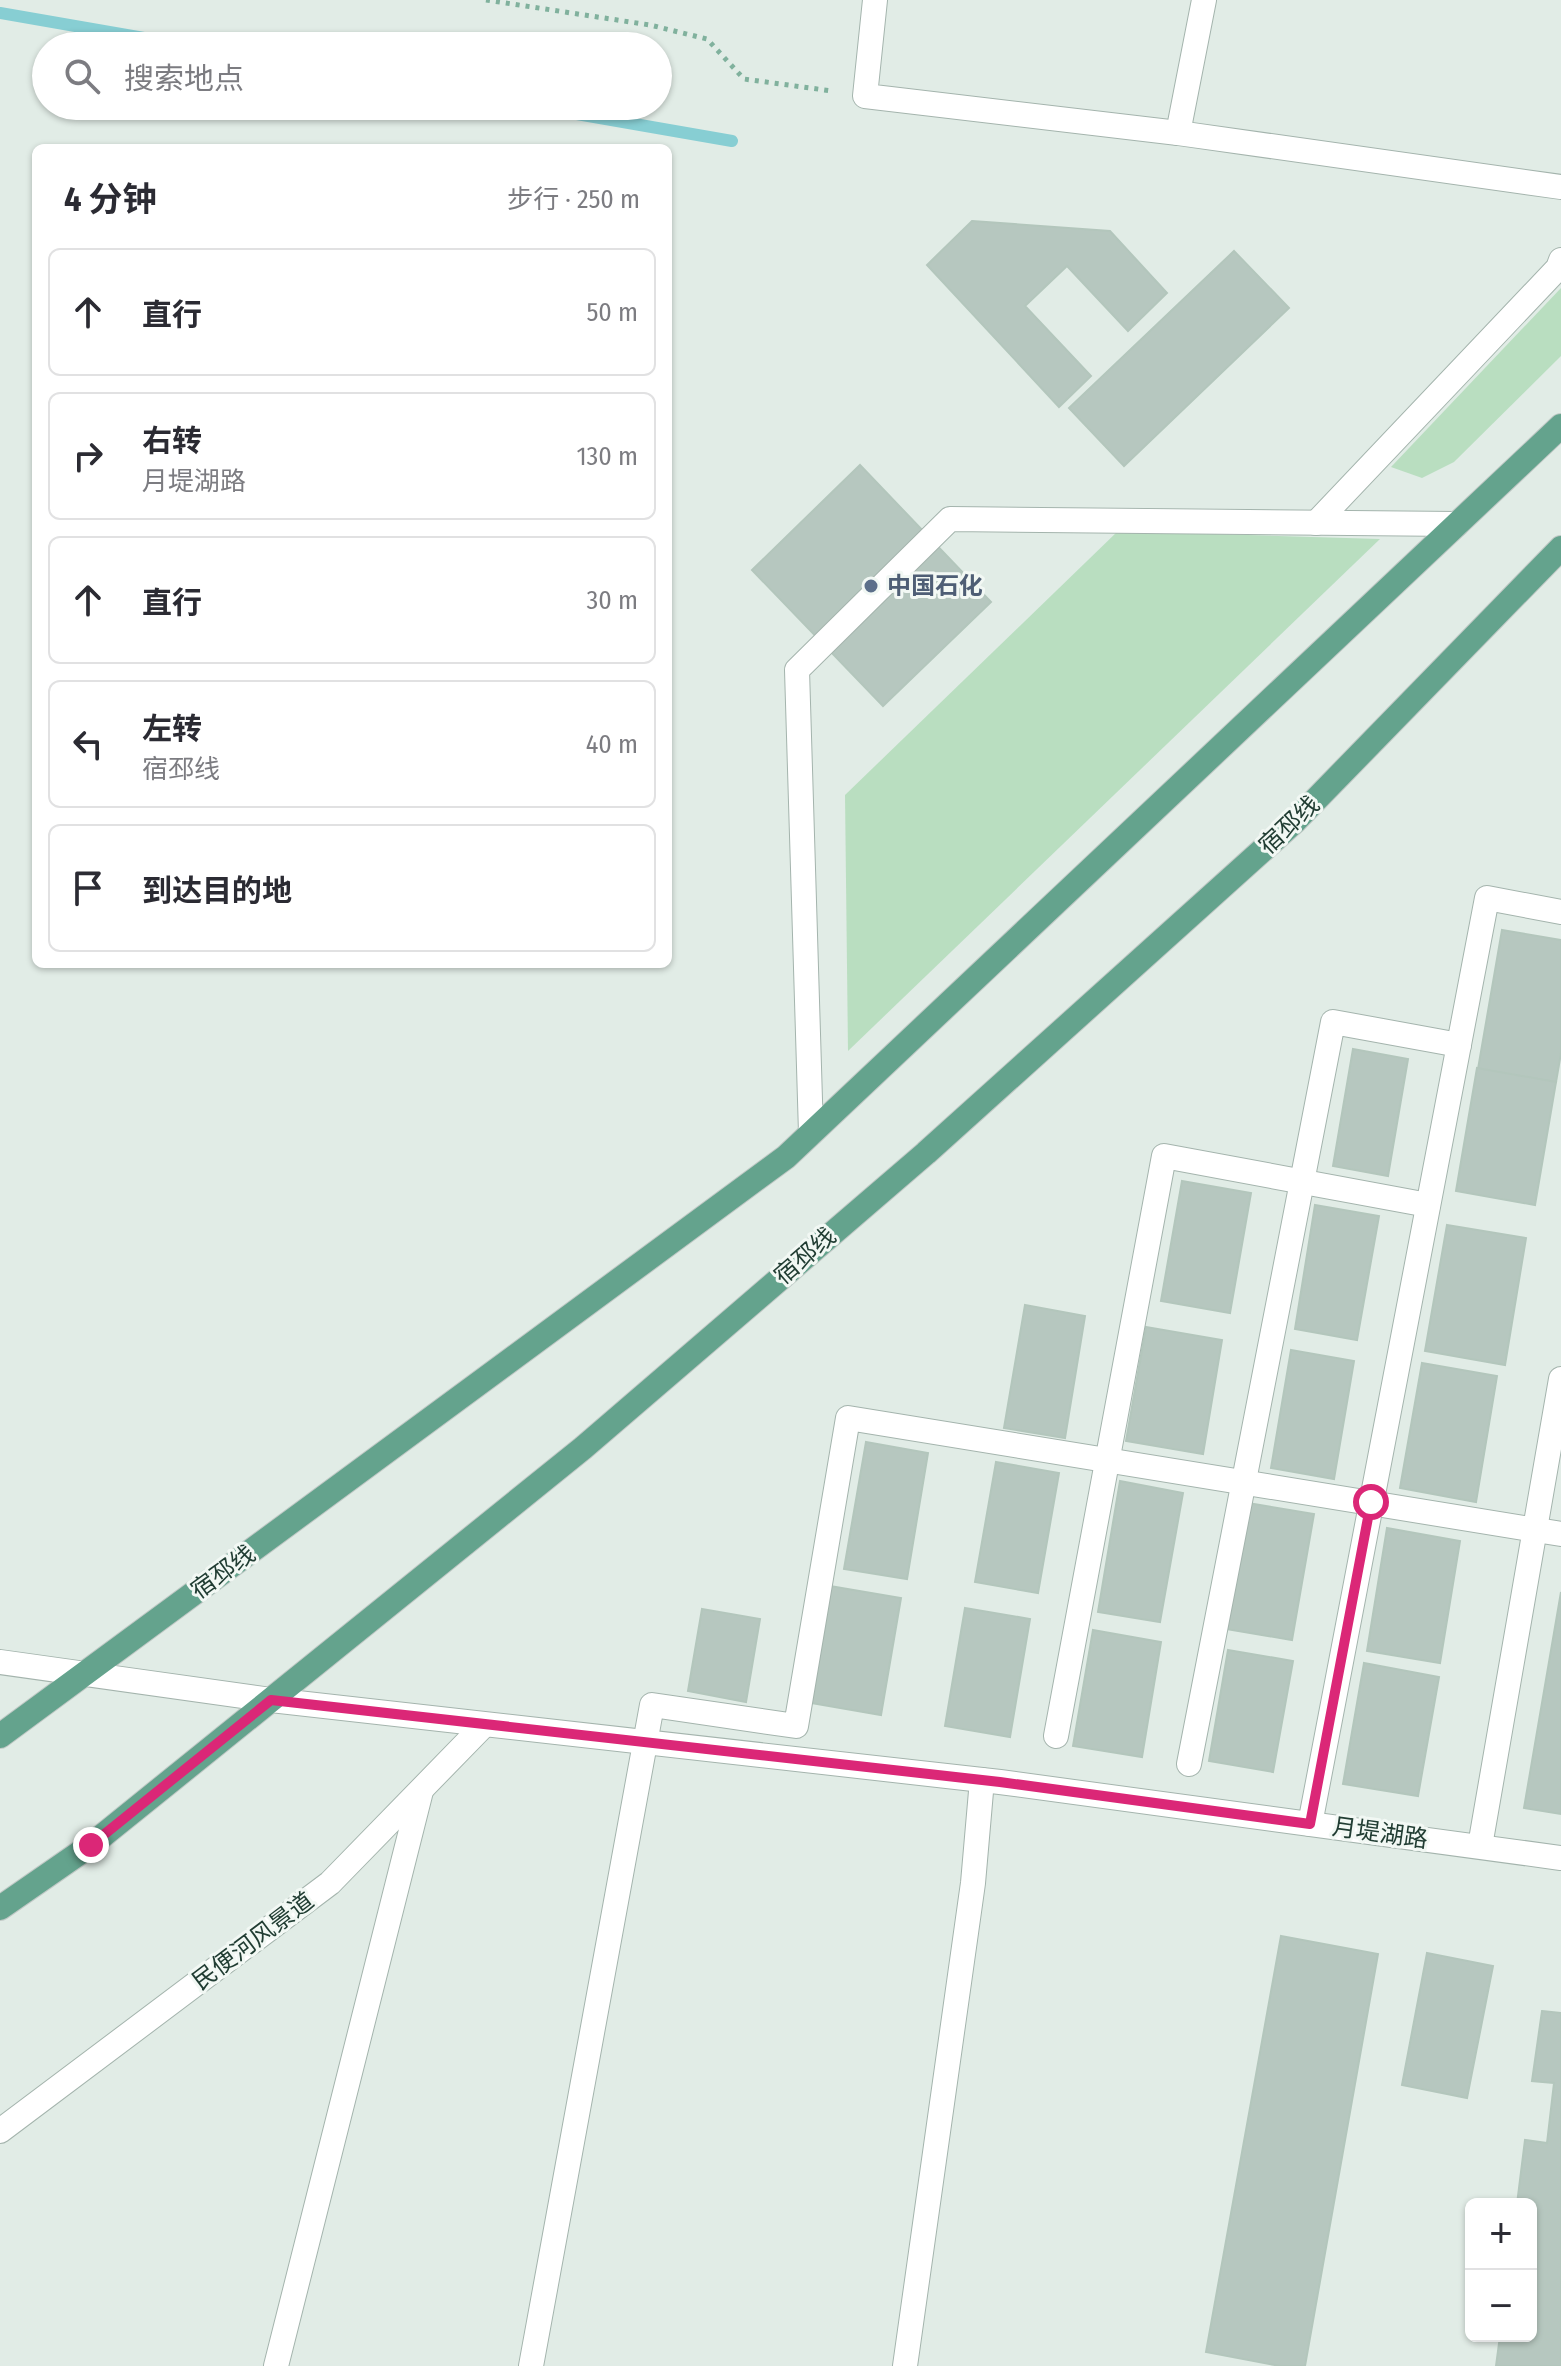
<!DOCTYPE html>
<html lang="zh">
<head>
<meta charset="utf-8">
<style>
  :root { --surface:#fff; --page:#f7f7f7; --text:#2b2b33; --muted:#7c7c81; --line:#e1e1e2 }
  body { margin:0; font-family:"Fira Sans Condensed","Noto Sans SC",sans-serif; background:var(--page); color:var(--text) }
  .controls { position:absolute; right:24px; bottom:24px; display:grid; overflow:hidden; border-radius:12px; box-shadow:0 2px 6px #0004 }
  .controls button { width:72px; height:72px; display:grid; place-items:center; padding:0; border:0; border-bottom:2px solid var(--line); background:var(--surface); color:var(--text); font:40px sans-serif }
  .stop { position:absolute; width:24px; height:24px; margin:-18px; border:6px solid #db2777; border-radius:50%; background:#fff }
  .stop.end { background:#db2777; border-color:#fff; box-shadow:0 2px 8px #0008 }
  .list { margin:0; padding:0; list-style:none }
  h2 { display:flex; justify-content:space-between; align-items:center; height:104px; margin:0; padding:0 32px; font-size:34px }
  h2 small { font-size:26px; font-weight:400; color:var(--muted) }
  .list li { display:grid; grid-template-columns:52px 1fr auto; gap:24px; align-items:center; box-sizing:border-box; height:128px; margin:0 16px 16px; padding:0 16px; border:2px solid var(--line); border-radius:12px }
  .list b { display:block; font-size:30px; white-space:nowrap }
  .list p { margin:0; font-size:26px; white-space:nowrap; color:var(--muted) }
  .list em { font-size:26px; font-style:normal; color:var(--muted) }
  .icon { flex:none; width:44px; height:44px; fill:none; stroke:currentColor; stroke-width:2; stroke-linecap:round; stroke-linejoin:round }
  .map { position:relative; flex:none; width:1561px; height:2366px; overflow:hidden }
  .search { position:absolute; background:var(--surface); box-shadow:0 2px 6px #0004; left:32px; top:32px; width:640px; height:88px; display:flex; align-items:center; gap:20px; box-sizing:border-box; padding:0 28px; border-radius:44px; color:var(--muted); font-size:30px }
  .panel { position:absolute; background:var(--surface); box-shadow:0 2px 6px #0004; left:32px; top:144px; width:640px; height:824px; border-radius:12px }
  .map>svg:first-child { display:block }
  .green { fill:#b9dec0 }
  .lines { fill:none; stroke-linecap:round; stroke-linejoin:round }
  .stream { stroke:#87ced3; stroke-width:12 }
  .building { fill:#b6c7bf; stroke:#b3c6bc; stroke-width:2 }
  .minor-casing { stroke:#a4b4ad; stroke-width:26 }
  .major-casing { stroke:#c1c9c6; stroke-width:26 }
  .path { stroke:#80b19d; stroke-width:5; stroke-dasharray:4 6; stroke-linecap:butt }
  .minor { stroke:#fff; stroke-width:24 }
  .major { stroke:#64a38d; stroke-width:24 }
  .route { stroke:#db2777; stroke-width:10 }
  .service-dot { fill:#5c6f8a; stroke:#f2f8f4; stroke-width:3 }
  .labels { text-anchor:middle; dominant-baseline:central; stroke-width:6; stroke-linejoin:round; paint-order:stroke }
  .service-label { font-size:24px; font-weight:bold; fill:#4e5e75; stroke:#f2f8f4; text-anchor:start }
  .street-label { font-size:24px; fill:#213d33; stroke:#f2f8f4 }
</style>
</head>
<body>
<div class="map">
<svg width="1561" height="2366" viewBox="0 0 1561 2366">
  <rect width="100%" height="100%" fill="#e1ece6"/>
  <g class="green">
    <polygon points="1561,288 1561,356 1454,462 1422,478 1391,467"/>
    <polygon points="1118,531 1380,539 848,1051 845,795"/>
  </g>
  <g class="lines">
    <g class="stream">
      <polyline points="0,13 190,46"/>
      <polyline points="531,106 732,141"/>
    </g>
  </g>
  <g class="building">
    <polygon points="972,221 1110,231 1167,293 1128,331 1067,266 1025,306 1091,376 1059,407 927,265"/>
    <polygon points="1234,251 1289,308 1124,466 1069,408"/>
    <polygon points="860,465 991,602 883,706 752,570"/>
    <polygon points="1502,930 1561,940 1561,1053 1556,1082 1478,1069"/>
    <polygon points="1353,1049 1408,1059 1388,1176 1333,1166"/>
    <polygon points="1477,1068 1556,1082 1535,1205 1456,1191"/>
    <polygon points="1182,1181 1251,1193 1230,1313 1161,1301"/>
    <polygon points="1315,1205 1379,1216 1357,1340 1295,1329"/>
    <polygon points="1447,1225 1526,1238 1505,1365 1425,1351"/>
    <polygon points="1025,1305 1085,1316 1065,1438 1004,1428"/>
    <polygon points="1146,1327 1222,1340 1203,1454 1126,1441"/>
    <polygon points="1291,1350 1354,1361 1334,1479 1271,1468"/>
    <polygon points="1422,1363 1497,1376 1476,1502 1400,1488"/>
    <polygon points="866,1442 928,1453 907,1579 844,1569"/>
    <polygon points="996,1462 1059,1473 1038,1593 975,1582"/>
    <polygon points="1120,1481 1183,1493 1160,1622 1098,1612"/>
    <polygon points="1248,1503 1314,1514 1292,1640 1226,1629"/>
    <polygon points="1387,1528 1460,1541 1440,1663 1367,1651"/>
    <polygon points="830,1586 901,1598 881,1715 811,1703"/>
    <polygon points="1561,1592 1561,1814 1524,1808"/>
    <polygon points="965,1608 1030,1619 1010,1737 945,1726"/>
    <polygon points="702,1609 760,1619 746,1702 688,1691"/>
    <polygon points="1093,1630 1161,1642 1142,1757 1073,1746"/>
    <polygon points="1228,1650 1293,1661 1273,1772 1209,1761"/>
    <polygon points="1364,1663 1439,1677 1418,1796 1343,1784"/>
    <polygon points="1281,1936 1378,1954 1305,2366 1280,2366 1206,2352"/>
    <polygon points="1427,1953 1493,1966 1467,2098 1402,2085"/>
    <polygon points="1542,2011 1561,2013 1561,2366 1496,2366 1500,2336 1531,2336 1531,2204 1517,2204 1525,2140 1547,2143 1554,2083 1532,2081"/>
  </g>
  <g class="lines">
    <g class="minor-casing">
      <g id="minor">
        <polyline points="875,0 865,96 1178,133 1561,187"/>
        <polyline points="1178,133 1204,0"/>
        <polyline points="1316,523 1558,268 1561,260"/>
        <polyline points="811,1133 797,670 950,519 1457,524"/>
        <polyline points="0,1662 271,1700 1000,1782 1561,1858"/>
        <polyline points="1056,1736 1164,1156 1428,1205"/>
        <polyline points="1189,1764 1333,1022 1459,1045"/>
        <polyline points="1310,1824 1487,898 1561,912"/>
        <polyline points="1480,1846 1561,1379"/>
        <polyline points="0,2131 330,1883 484,1725"/>
        <polyline points="276,2366 421,1791"/>
        <polyline points="531,2366 652,1705 796,1726 848,1418 1561,1534"/>
        <polyline points="905,2366 973,1883 982,1780"/>
      </g>
    </g>
    <g class="major-casing">
      <g id="major">
        <polyline points="0,1736 786,1157 1561,426"/>
        <polyline points="0,1908 91,1845 583,1448 926,1153 1296,820 1561,548"/>
      </g>
    </g>
    <polyline class="path" points="486,0 650,25 707,39 744,79 832,91"/>
    <use href="#minor" class="minor"/>
    <use href="#major" class="major"/>
  </g>
  <g class="lines">
    <polyline class="route" points="91,1845 271,1700 1000,1782 1310,1824 1371,1502"/>
  </g>
  <circle class="service-dot" cx="871" cy="586" r="8"/>
  <g class="labels">
    <g class="service-label">
      <text x="887" y="586">中国石化</text>
    </g>
    <g class="street-label">
      <text transform="translate(1289 825) rotate(-43)">宿邳线</text>
      <text transform="translate(805 1256) rotate(-41)">宿邳线</text>
      <text transform="translate(223 1572) rotate(-36)">宿邳线</text>
      <text transform="translate(1380 1833) rotate(8)">月堤湖路</text>
      <text transform="translate(253 1941) rotate(-37)">民便河风景道</text>
    </g>
  </g>
</svg>
<div class="controls">
<button>+</button>
<button>−</button>
</div>
<div class="stop" style="left:1371px;top:1502px"></div>
<div class="stop end" style="left:91px;top:1845px"></div>
<div class="search"><svg class="icon" aria-label="search" viewBox="0 0 24 24"><circle cx="10" cy="10" r="6"/><path d="M15 15l6 6"/></svg>搜索地点</div>
<section class="panel">
<h2>4 分钟<small>步行 · 250 m</small></h2>
<ul class="list">
<li><svg class="icon" aria-label="ahead" viewBox="0 0 24 24"><path d="M12 20V5M6 11l6-6 6 6"/></svg><div><b>直行</b></div><em>50 m</em></li>
<li><svg class="icon" aria-label="right" viewBox="0 0 24 24"><path d="M7 20v-9h11M14 6l5 5-5 5"/></svg><div><b>右转</b><p>月堤湖路</p></div><em>130 m</em></li>
<li><svg class="icon" aria-label="ahead" viewBox="0 0 24 24"><path d="M12 20V5M6 11l6-6 6 6"/></svg><div><b>直行</b></div><em>30 m</em></li>
<li><svg class="icon" aria-label="left" viewBox="0 0 24 24"><path d="M17 20v-9H6M10 6l-5 5 5 5"/></svg><div><b>左转</b><p>宿邳线</p></div><em>40 m</em></li>
<li><svg class="icon" aria-label="arrive" viewBox="0 0 24 24"><path d="M6 21V4h12l-3 4 3 4H6"/></svg><div><b>到达目的地</b></div></li>
</ul>
</section>
</div>
</body>
</html>
